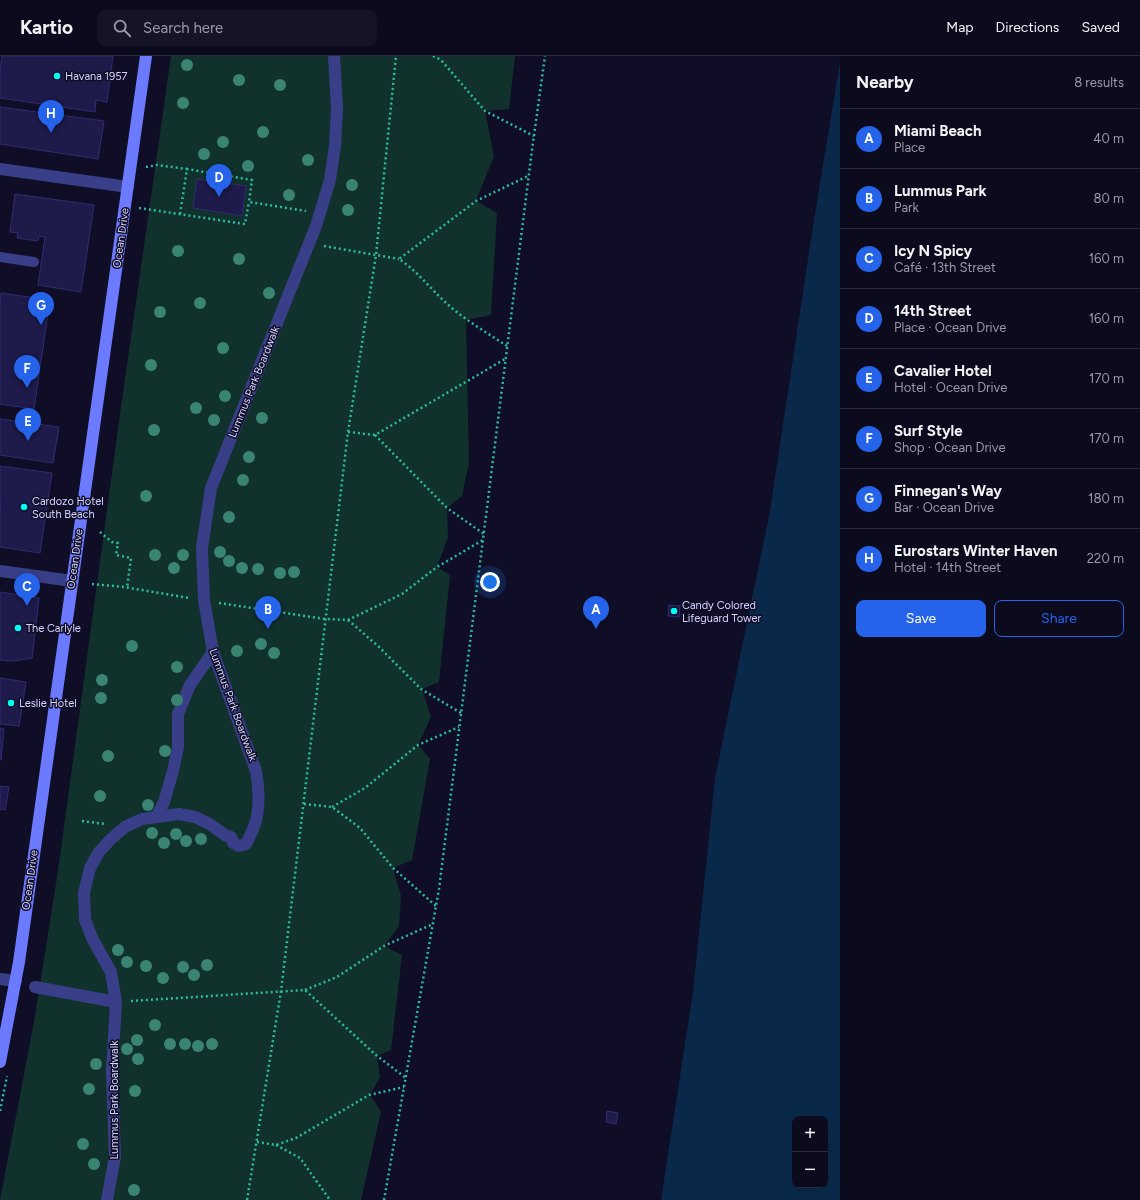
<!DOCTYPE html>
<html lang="en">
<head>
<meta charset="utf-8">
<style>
  :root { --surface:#0c0a1d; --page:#151326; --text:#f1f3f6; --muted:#9a9aa4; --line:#2c2b3b; --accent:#2563eb }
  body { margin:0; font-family:Figtree,sans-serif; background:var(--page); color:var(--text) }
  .controls { position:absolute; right:12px; bottom:12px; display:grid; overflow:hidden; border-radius:8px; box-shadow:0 4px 16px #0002 }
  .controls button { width:36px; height:36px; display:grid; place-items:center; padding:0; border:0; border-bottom:1px solid var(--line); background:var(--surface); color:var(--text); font:20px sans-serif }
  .you { position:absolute; left:490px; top:526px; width:14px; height:14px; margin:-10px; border:3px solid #fff; border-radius:50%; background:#1a73e8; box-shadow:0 0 0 6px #1a73e833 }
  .badge { display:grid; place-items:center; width:26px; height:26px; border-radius:50%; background:var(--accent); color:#fff; font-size:13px; font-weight:700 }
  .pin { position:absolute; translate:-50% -33px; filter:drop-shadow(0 1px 2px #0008) }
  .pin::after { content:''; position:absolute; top:21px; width:14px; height:12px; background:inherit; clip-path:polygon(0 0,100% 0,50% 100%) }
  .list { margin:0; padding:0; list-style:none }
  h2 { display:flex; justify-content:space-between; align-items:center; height:52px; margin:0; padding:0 16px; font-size:17px }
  h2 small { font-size:13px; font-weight:400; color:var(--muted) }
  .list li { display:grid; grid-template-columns:26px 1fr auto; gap:12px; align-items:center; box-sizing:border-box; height:60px; padding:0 16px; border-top:1px solid var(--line) }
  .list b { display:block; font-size:15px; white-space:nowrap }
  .list p { margin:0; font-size:13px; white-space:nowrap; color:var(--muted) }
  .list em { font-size:13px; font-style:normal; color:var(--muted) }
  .actions { display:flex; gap:8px; padding:12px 16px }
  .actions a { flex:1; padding:9px 0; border:1px solid var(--accent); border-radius:8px; text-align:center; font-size:14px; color:var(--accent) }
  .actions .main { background:var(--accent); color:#fff }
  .icon { flex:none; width:22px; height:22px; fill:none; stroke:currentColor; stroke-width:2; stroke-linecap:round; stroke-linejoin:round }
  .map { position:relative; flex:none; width:840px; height:1144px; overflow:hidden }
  header { display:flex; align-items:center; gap:24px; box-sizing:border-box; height:56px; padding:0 20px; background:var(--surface); border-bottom:1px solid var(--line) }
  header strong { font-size:19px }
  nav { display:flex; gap:22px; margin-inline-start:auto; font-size:14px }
  .search { width:280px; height:36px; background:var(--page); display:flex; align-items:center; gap:10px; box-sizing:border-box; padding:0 14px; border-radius:8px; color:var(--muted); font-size:15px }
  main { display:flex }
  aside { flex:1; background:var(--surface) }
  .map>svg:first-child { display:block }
  .green { fill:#11312c }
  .water { fill:#0a294a; fill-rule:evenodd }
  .building { fill:#1e1a49; stroke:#312b76 }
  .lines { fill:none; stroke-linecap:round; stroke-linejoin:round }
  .path { stroke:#2bbda2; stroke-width:2.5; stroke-dasharray:2 3; stroke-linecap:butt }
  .lane { stroke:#383f88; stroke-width:10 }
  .street { stroke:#383f88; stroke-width:12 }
  .secondary { stroke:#6c7aff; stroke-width:12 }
  .tree { fill:#3a8473 }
  .poi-dot { fill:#01fff9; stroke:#100e27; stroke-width:1.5 }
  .labels { text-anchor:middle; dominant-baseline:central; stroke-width:3; stroke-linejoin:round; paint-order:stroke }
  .poi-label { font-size:11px; fill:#d5d5ff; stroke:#100e27; text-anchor:start }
  .street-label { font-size:11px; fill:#d5d5ff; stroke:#100e27 }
</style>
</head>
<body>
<header>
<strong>Kartio</strong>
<div class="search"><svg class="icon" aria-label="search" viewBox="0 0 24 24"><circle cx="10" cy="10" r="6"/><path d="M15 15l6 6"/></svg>Search here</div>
<nav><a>Map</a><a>Directions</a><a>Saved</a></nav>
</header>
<main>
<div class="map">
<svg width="840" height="1144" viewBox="0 0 840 1144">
  <rect width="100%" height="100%" fill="#100e27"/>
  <polygon class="green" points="171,0 515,0 509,53 485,55 494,100 476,145 497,157 491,259 466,264 469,407 462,440 447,452 448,481 437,511 450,519 439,626 422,633 431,661 418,689 430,703 412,804 393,812 401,840 399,870 384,890 402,899 391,994 377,1000 380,1021 370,1039 381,1056 361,1144 0,1144 34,966 58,815 121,351"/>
  <path class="water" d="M840 7V1144H661L693 936 715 722 770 455 813 170ZM795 1063H825V1129H795Z"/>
  <g class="building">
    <polygon points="2,0 113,0 107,46 96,44 95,56 0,42 0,15"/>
    <polygon points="0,51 104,65 98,103 0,88"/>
    <polygon points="197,123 246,130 242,160 193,152"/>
    <polygon points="15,138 94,149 81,236 38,229 45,181 39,180 38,185 17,182 18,177 10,176"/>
    <polygon points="1,237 50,244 34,353 0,348 0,246"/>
    <polygon points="0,363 59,371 53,407 0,399"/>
    <polygon points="0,410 52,417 40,497 0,491 0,456 1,446 0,446"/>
    <polygon points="0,536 39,542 32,602 14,605 0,604"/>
    <polygon points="669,549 680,550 679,561 668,560"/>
    <polygon points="0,622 26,626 19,670 0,668"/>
    <polygon points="0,672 4,673 1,704 0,704"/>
    <polygon points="0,730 9,731 5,754 0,753"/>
    <polygon points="607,1055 618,1057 616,1068 606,1066"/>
  </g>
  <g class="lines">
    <g class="path">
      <polyline points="433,0 441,4 485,55 534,80"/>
      <polyline points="146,111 157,109 187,113"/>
      <polyline points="139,152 245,168 249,146"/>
      <polyline points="180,158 187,113 252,124 249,146 306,155"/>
      <polyline points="324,190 399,203"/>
      <path d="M507 290C486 276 463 263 444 245 429 231 416 214 399 203L476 145 528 120"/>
      <polyline points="348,376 375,379 505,303"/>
      <polyline points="375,379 447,452 484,478"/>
      <polyline points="100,476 112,486 118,487 116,499 131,502 127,532"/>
      <polyline points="92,528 124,531 189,542"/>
      <polyline points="219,547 325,563 348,564 402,538 437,511 483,484"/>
      <polyline points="348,564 378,590 421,633 461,657"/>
      <polyline points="304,748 332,751 360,772 393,812 436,850"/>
      <polyline points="332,751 365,732 418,689 459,671"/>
      <polyline points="82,765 105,768"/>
      <polyline points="305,934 337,921 384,890 433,868"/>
      <polyline points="131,945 305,934 377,1000 406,1022"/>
      <polyline points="0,1055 7,1020"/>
      <polyline points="257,1086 276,1089 296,1082 369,1039 404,1031"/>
      <polyline points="276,1089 300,1102 330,1144"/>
      <polyline points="247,1144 281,935 348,376 376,199 396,0"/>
      <polyline points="384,1144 439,833 532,94 545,0"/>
    </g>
    <polyline class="lane" points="0,201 34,206"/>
    <g class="street">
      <polyline points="0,113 128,131"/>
      <polyline points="0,515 72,525"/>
      <polyline points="157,760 164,746 173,715 178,691 178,658 190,629 213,596"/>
      <polyline points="0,923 16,925"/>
      <polyline points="35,931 116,946"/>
      <path d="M107 1144 115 1101 112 1016 116 946 111 916 93 884 85 864 84 837 90 812 99 796 111 783 125 771 142 763 179 758 195 761 208 767 225 779 231 781 233 787 239 790 246 788C248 786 248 783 250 780 261 760 260 737 256 715L213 596 204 544 202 492 211 432 316 170 330 124 335 90 337 52 334 0"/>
    </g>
    <polyline class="secondary" points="0,1006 19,906 146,0"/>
  </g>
  <g class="tree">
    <circle cx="187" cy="9" r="6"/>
    <circle cx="239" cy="24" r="6"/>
    <circle cx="280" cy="29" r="6"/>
    <circle cx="183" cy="47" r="6"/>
    <circle cx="263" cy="76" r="6"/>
    <circle cx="223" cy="86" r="6"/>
    <circle cx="204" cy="98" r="6"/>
    <circle cx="308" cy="104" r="6"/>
    <circle cx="248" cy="110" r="6"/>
    <circle cx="352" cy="129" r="6"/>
    <circle cx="289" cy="139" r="6"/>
    <circle cx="348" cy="154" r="6"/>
    <circle cx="178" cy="195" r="6"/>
    <circle cx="239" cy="203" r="6"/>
    <circle cx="269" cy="237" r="6"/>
    <circle cx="200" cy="247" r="6"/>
    <circle cx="160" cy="256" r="6"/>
    <circle cx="223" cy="292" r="6"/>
    <circle cx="151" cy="309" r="6"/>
    <circle cx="225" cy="340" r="6"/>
    <circle cx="196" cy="352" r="6"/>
    <circle cx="262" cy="362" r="6"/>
    <circle cx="214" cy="364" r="6"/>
    <circle cx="154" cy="374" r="6"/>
    <circle cx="249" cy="401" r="6"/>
    <circle cx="243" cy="424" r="6"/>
    <circle cx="146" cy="440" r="6"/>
    <circle cx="229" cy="461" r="6"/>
    <circle cx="220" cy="496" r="6"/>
    <circle cx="155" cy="499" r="6"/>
    <circle cx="183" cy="499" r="6"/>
    <circle cx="229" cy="505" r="6"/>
    <circle cx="174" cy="512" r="6"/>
    <circle cx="242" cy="512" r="6"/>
    <circle cx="258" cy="513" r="6"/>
    <circle cx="294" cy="516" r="6"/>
    <circle cx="280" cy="517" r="6"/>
    <circle cx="261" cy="588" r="6"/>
    <circle cx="132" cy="590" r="6"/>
    <circle cx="237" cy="595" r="6"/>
    <circle cx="274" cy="597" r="6"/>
    <circle cx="177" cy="611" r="6"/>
    <circle cx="102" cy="624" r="6"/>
    <circle cx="101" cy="642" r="6"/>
    <circle cx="177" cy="644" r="6"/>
    <circle cx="165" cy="695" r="6"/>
    <circle cx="108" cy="700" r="6"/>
    <circle cx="100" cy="740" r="6"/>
    <circle cx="148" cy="749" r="6"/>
    <circle cx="152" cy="777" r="6"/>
    <circle cx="176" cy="778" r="6"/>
    <circle cx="201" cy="783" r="6"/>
    <circle cx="186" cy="785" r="6"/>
    <circle cx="164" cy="787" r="6"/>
    <circle cx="118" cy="894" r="6"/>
    <circle cx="127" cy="906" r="6"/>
    <circle cx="207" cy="909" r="6"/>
    <circle cx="146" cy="910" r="6"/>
    <circle cx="183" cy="911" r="6"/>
    <circle cx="194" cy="919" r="6"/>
    <circle cx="163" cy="922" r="6"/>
    <circle cx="155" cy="969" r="6"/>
    <circle cx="137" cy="984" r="6"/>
    <circle cx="170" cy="988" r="6"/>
    <circle cx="185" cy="988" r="6"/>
    <circle cx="212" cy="988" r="6"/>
    <circle cx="198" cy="990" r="6"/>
    <circle cx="127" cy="993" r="6"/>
    <circle cx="138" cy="1003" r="6"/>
    <circle cx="96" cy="1008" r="6"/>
    <circle cx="89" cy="1033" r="6"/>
    <circle cx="135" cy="1035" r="6"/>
    <circle cx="83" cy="1088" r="6"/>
    <circle cx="94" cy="1108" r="6"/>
    <circle cx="134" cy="1134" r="6"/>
  </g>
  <g class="poi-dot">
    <circle cx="57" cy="20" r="4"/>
    <circle cx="24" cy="451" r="4"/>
    <circle cx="674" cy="555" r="4"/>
    <circle cx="18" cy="572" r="4"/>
    <circle cx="11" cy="647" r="4"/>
  </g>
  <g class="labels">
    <g class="poi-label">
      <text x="65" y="20">Havana 1957</text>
      <text x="32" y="445">Cardozo Hotel<tspan x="32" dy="13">South Beach</tspan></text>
      <text x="682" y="549">Candy Colored<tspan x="682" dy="13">Lifeguard Tower</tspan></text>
      <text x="26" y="572">The Carlyle</text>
      <text x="19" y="647">Leslie Hotel</text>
    </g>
    <g class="street-label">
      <text transform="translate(121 182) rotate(-82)">Ocean Drive</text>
      <text transform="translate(254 326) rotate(-68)">Lummus Park Boardwalk</text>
      <text transform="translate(75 503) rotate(-82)">Ocean Drive</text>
      <text transform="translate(233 649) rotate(70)">Lummus Park Boardwalk</text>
      <text transform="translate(30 824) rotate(-82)">Ocean Drive</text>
      <text transform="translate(114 1044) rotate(-90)">Lummus Park Boardwalk</text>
    </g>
  </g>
</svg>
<div class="controls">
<button>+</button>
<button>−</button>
</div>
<div class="you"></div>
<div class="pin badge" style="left:596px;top:573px">A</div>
<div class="pin badge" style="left:268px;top:573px">B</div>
<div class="pin badge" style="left:27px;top:550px">C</div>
<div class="pin badge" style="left:219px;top:141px">D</div>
<div class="pin badge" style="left:28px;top:385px">E</div>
<div class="pin badge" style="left:27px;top:332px">F</div>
<div class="pin badge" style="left:41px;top:269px">G</div>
<div class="pin badge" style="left:51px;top:77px">H</div>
</div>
<aside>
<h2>Nearby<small>8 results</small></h2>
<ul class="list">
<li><span class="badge">A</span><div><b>Miami Beach</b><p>Place</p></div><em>40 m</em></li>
<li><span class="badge">B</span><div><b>Lummus Park</b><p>Park</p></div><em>80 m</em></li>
<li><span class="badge">C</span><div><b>Icy N Spicy</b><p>Café · 13th Street</p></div><em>160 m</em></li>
<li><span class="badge">D</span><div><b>14th Street</b><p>Place · Ocean Drive</p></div><em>160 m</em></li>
<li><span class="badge">E</span><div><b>Cavalier Hotel</b><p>Hotel · Ocean Drive</p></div><em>170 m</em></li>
<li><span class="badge">F</span><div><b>Surf Style</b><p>Shop · Ocean Drive</p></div><em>170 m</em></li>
<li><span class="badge">G</span><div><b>Finnegan's Way</b><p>Bar · Ocean Drive</p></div><em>180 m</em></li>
<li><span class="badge">H</span><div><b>Eurostars Winter Haven</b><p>Hotel · 14th Street</p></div><em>220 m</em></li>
</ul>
<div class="actions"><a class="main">Save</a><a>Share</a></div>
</aside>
</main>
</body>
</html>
